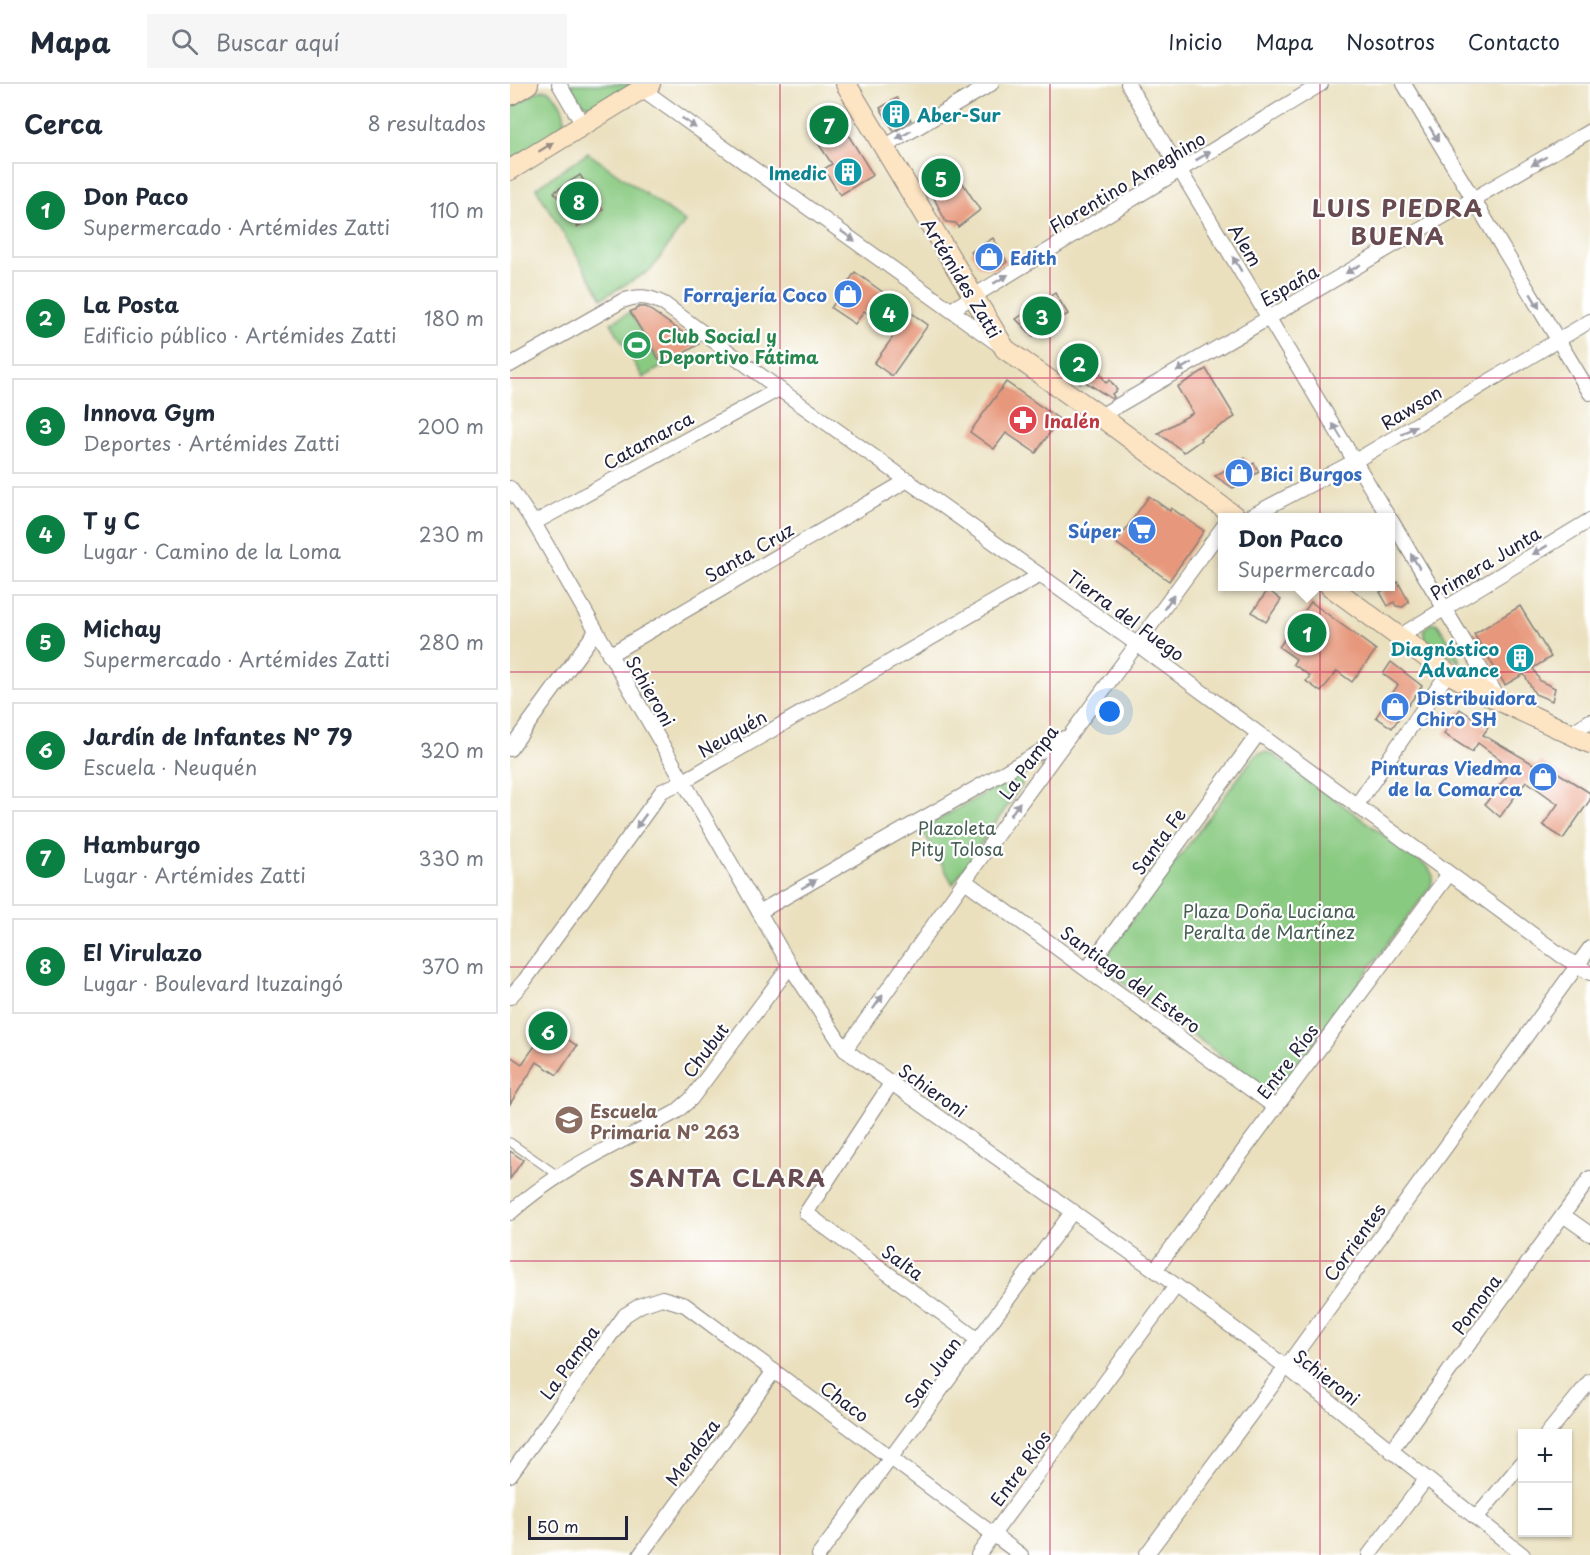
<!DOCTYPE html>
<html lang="es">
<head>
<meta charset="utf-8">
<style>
  :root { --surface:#fff; --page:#f6f6f7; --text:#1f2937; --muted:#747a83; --line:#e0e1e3; --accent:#0b8043 }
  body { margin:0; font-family:"Playpen Sans",sans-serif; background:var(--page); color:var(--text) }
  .controls { position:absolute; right:18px; bottom:18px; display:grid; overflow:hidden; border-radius:0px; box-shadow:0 2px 4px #0004 }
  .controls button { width:54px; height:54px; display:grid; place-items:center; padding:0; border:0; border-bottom:2px solid var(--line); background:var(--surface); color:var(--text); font:30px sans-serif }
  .scale { position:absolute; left:18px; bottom:15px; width:100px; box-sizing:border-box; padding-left:6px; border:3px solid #22223b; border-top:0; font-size:16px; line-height:21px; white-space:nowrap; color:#22223b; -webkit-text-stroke:4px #fff; paint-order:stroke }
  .you { position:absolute; left:600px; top:628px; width:21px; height:21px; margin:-15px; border:4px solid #fff; border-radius:50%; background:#1a73e8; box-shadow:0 0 0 9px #1a73e833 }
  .badge { display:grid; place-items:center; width:39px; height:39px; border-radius:50%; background:var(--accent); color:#fff; font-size:20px; font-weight:700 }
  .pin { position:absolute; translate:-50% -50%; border:3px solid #fff; box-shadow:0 2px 6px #0006 }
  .popup { position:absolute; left:708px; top:429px; width:177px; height:78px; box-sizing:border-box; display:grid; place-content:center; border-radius:0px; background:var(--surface); filter:drop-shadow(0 2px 4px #0005); font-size:20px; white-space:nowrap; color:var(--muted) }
  .popup b { font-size:22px; color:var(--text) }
  .popup::after { content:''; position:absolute; left:50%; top:100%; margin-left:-12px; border:12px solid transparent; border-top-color:var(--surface) }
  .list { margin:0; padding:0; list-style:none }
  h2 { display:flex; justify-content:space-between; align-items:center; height:78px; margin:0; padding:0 24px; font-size:26px }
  h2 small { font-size:20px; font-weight:400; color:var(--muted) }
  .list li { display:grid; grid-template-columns:39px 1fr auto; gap:18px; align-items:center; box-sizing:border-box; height:96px; margin:0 12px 12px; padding:0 12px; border:2px solid var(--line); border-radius:0px }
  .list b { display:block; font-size:22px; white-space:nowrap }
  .list p { margin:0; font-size:20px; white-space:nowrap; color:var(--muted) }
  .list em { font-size:20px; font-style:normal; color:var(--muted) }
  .icon { flex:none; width:33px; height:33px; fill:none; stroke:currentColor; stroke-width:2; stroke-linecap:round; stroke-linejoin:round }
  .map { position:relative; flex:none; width:1080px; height:1471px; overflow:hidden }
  header { display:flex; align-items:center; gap:36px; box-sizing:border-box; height:84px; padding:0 30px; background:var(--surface); border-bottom:2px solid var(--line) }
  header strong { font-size:28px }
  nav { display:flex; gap:33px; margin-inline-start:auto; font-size:21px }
  .search { width:420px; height:54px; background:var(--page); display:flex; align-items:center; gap:15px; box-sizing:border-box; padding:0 21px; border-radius:0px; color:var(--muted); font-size:22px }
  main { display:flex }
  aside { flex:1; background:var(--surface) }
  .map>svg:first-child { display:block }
  .green { fill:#89ca81; stroke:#56765e; stroke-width:1.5 }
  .building { fill:#e7987b }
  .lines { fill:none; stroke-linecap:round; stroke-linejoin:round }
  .lane-casing { stroke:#86817c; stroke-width:9 }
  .street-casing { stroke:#86817c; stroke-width:16 }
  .secondary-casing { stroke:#86817c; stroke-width:22 }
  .lane { stroke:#fff; stroke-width:7 }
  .street { stroke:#fff; stroke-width:14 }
  .secondary { stroke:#fde5c4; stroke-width:20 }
  .oneway { fill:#9c9ca7 }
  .oneway2 { fill:#9a8d86 }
  .grid { fill:none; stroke:#c2185b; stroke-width:1.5; stroke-opacity:0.55 }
  .labels { text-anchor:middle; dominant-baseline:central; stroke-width:4.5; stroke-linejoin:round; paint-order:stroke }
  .culture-label { font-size:18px; font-weight:bold; fill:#0d838f; stroke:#fff; text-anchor:end }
  .street-label { font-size:18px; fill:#22223b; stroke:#fff }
  .shop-label { font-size:18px; font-weight:bold; fill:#366cbe; stroke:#fff; text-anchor:start }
  .leisure-label { font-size:18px; font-weight:bold; fill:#27864d; stroke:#fff; text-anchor:start }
  .health-label { font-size:18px; font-weight:bold; fill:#be3a42; stroke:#fff; text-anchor:start }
  .park-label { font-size:18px; fill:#465d54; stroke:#fff }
  .education-label { font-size:18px; font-weight:bold; fill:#785e54; stroke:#fff; text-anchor:start }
  .district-label { font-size:24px; font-weight:bold; letter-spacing:1.5px; fill:#674b51; stroke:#fff }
</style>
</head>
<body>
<header>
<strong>Mapa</strong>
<div class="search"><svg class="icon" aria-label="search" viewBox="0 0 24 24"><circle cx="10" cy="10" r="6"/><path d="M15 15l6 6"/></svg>Buscar aquí</div>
<nav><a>Inicio</a><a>Mapa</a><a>Nosotros</a><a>Contacto</a></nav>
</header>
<main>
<aside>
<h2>Cerca<small>8 resultados</small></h2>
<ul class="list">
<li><span class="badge">1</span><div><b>Don Paco</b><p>Supermercado · Artémides Zatti</p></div><em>110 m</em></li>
<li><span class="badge">2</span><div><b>La Posta</b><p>Edificio público · Artémides Zatti</p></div><em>180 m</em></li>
<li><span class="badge">3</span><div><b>Innova Gym</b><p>Deportes · Artémides Zatti</p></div><em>200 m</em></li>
<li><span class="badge">4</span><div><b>T y C</b><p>Lugar · Camino de la Loma</p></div><em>230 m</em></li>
<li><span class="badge">5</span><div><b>Michay</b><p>Supermercado · Artémides Zatti</p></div><em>280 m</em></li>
<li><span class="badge">6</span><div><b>Jardín de Infantes N° 79</b><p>Escuela · Neuquén</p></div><em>320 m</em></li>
<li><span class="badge">7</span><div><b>Hamburgo</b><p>Lugar · Artémides Zatti</p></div><em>330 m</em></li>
<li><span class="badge">8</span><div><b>El Virulazo</b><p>Lugar · Boulevard Ituzaingó</p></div><em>370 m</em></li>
</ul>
</aside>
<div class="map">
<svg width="1080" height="1471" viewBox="0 0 1080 1471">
  <rect width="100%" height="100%" fill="#fff"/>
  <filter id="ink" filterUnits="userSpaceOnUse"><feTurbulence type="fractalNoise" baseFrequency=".0167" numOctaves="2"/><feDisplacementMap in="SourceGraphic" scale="12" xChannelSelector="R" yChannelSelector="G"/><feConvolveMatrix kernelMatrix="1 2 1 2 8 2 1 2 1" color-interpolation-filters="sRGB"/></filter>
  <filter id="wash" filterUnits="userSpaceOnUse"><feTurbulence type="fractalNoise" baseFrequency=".008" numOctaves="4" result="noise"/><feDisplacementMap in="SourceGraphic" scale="24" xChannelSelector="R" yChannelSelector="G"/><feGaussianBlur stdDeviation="1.35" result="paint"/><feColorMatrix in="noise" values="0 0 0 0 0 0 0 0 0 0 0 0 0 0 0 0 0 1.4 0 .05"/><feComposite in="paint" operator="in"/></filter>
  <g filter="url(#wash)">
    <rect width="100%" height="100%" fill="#eae0be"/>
    <g class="green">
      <path d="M60 0H122C111 6 85 27 74 20 67 16 64 7 60 0Z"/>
      <path d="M37 6C50 14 60 32 50 46L0 76V24L28 7Z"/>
      <polygon points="78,69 175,138 141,186 92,214 26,104"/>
      <polygon points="120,228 153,282 133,294 101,239"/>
      <polygon points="921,539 926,539 929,542 949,574 949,578 915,554 913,546"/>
      <polygon points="756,668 765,672 918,783 923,792 921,802 774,999 763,1005 752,1002 601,890 594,880 597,870 743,674 749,669"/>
      <polygon points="505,692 511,693 512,701 443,800 412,745"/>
    </g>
    <g id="blocks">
      <g class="building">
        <polygon points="387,14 401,36 384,47 370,24"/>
        <polygon points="318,23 326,38 329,36 363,91 330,111 314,85 322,80 306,56 312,52 301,33"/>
        <polygon points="442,82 470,126 448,143 446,139 436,138 415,96"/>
        <polygon points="70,91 93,126 67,143 44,108"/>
        <polygon points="483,154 497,178 487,185 469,182 461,168"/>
        <polygon points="345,188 418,241 382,292 364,279 386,249 354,227 345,240 321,224"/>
        <polygon points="545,209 558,230 523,252 506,235"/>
        <polygon points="129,223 136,223 189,260 153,282 120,228"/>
        <polygon points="573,261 596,299 600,296 607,306 602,310 604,313 602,315 574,297 570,300 562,288 560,289 552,274"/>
        <polygon points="696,285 725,333 690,354 691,356 674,368 648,349 683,329 667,303"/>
        <polygon points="496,298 549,335 526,369 496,349 484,365 460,348"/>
        <polygon points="735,374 739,382 744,379 749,388 723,404 705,392"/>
        <polygon points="639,412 660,427 661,424 694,447 659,497 606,459"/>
        <polygon points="888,498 899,518 893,523 886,522 884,518 878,522 870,508"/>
        <polygon points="758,506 771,516 756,538 742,528"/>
        <polygon points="801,518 866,566 842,598 827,587 811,608 796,597 800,592 783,580 786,575 769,563"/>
        <polygon points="1010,522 1041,573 1023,584 1030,597 1045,604 1042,617 1025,610 1014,590 995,601 964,550"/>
        <polygon points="881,578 912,602 882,644 866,633 888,601 873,590"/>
        <polygon points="950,625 978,644 973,651 1027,682 1031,678 1080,709 1080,716 1053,755 1033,741 1048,720 1016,697 990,733 975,720 1000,688 988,681 991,676 968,659 962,668 934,650"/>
        <polygon points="39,942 67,962 47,991 27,978 0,1020 0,972 12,980"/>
        <polygon points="0,1067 13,1076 0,1095"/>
      </g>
    </g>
  </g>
  <g filter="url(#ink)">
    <use href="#blocks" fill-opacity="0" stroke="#86817c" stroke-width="1.5"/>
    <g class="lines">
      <g class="lane-casing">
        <polyline id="lane" points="0,1058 49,1092"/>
      </g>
      <g class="street-casing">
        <g id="street">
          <polyline points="49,0 73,41"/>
          <polyline points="618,0 879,434"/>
          <polyline points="894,0 1080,309"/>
          <polyline points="132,5 488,260"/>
          <polyline points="374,63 481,0"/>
          <polyline points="441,226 811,0"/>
          <path d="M0 281 112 217C128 211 138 212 154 220L269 305 628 561 1052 872 1080 889"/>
          <polyline points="590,332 1080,47"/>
          <polyline points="0,404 24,439 249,828 280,882 335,966 645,1186 776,1283 1013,1471"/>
          <polyline points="737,434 845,377 1080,237"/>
          <polyline points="881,436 989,615"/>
          <polyline points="24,439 269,305"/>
          <polyline points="888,553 1080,436"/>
          <polyline points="99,571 398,396"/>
          <polyline points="1059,650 1080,637"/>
          <polyline points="0,665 86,547"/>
          <polyline points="846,722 938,589"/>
          <polyline points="455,797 765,1023"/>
          <polyline points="249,828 554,654"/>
          <polyline points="577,885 748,650"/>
          <polyline points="0,913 15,896 152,707 172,698 530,491"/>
          <polyline points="335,966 489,748 713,443"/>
          <polyline points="382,998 296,1129 468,1256"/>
          <path d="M0 1129C48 1085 110 1059 166 1028L181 1015 280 882"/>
          <polyline points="1053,1131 1080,1150"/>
          <polyline points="645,1186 939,790"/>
          <polyline points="1037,1350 1080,1297"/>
          <polyline points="881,1367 1080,1094"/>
          <polyline points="0,1391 115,1231 131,1221 152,1214 175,1221 511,1471"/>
          <polyline points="966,1434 1012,1379"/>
          <polyline points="130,1471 264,1287"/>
          <polyline points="309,1471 563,1127"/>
          <polyline points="468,1471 666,1202"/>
          <polyline points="636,1471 776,1283 1080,864"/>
          <polyline points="859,1471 916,1395"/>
        </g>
      </g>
      <g class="secondary-casing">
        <g id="secondary">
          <polyline points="336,0 495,265 590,332 727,434"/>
          <polyline points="0,11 18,0"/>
          <polyline points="0,86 140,0"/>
          <polyline points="820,502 938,589 990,617 1080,659"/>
        </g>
      </g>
      <use href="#lane" class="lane"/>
      <use href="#street" class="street"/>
      <use href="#secondary" class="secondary"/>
    </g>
    <defs><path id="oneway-solid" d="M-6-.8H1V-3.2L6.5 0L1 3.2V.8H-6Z" transform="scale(1.5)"/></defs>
    <g class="oneway">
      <use href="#oneway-solid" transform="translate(179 39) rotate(36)"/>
      <use href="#oneway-solid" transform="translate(924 50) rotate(59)"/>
      <use href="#oneway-solid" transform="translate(394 51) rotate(150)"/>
      <use href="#oneway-solid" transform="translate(693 72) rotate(-31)"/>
      <use href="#oneway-solid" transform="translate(1029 77) rotate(150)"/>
      <use href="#oneway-solid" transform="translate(338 152) rotate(36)"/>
      <use href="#oneway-solid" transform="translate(727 180) rotate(-121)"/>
      <use href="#oneway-solid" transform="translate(843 185) rotate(150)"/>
      <use href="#oneway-solid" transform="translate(491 195) rotate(-31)"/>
      <use href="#oneway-solid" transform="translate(1025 217) rotate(59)"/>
      <use href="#oneway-solid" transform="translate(674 283) rotate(150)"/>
      <use href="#oneway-solid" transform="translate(899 346) rotate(-31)"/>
      <use href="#oneway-solid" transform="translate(827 347) rotate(-121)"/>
      <use href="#oneway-solid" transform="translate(1030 466) rotate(149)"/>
      <use href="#oneway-solid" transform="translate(905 477) rotate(-121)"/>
      <use href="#oneway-solid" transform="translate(659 518) rotate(-55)"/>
      <use href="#oneway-solid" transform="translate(505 725) rotate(-54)"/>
      <use href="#oneway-solid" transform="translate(131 737) rotate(126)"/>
      <use href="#oneway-solid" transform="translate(299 800) rotate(-30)"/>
      <use href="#oneway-solid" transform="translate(368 918) rotate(-55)"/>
    </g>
    <use class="oneway2" href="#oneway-solid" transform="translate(36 63) rotate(-32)"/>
  </g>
  <path class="grid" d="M270 0V1471M540 0V1471M810 0V1471M0 294H1080M0 588H1080M0 883H1080M0 1177H1080"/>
  <defs>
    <g id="building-disc" transform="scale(1.5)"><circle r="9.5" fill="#0f9aa8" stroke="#fff"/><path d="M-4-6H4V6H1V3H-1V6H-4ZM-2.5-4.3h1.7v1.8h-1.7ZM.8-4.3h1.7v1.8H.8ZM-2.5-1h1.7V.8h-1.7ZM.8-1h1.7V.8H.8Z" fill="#fff"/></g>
    <g id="shop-disc" transform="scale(1.5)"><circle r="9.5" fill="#3f7fe0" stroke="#fff"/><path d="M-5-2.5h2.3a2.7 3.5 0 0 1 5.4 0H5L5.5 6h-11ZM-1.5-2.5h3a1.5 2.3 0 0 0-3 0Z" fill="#fff"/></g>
    <g id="stadium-disc" transform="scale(1.5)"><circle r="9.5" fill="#2e9e5b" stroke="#fff"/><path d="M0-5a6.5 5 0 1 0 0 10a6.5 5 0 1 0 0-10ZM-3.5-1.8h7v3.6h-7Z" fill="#fff"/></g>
    <g id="pharmacy-disc" transform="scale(1.5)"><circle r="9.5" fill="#e0444e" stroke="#fff"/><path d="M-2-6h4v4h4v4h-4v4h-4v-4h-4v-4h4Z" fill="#fff"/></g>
    <g id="supermarket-disc" transform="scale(1.5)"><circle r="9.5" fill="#3f7fe0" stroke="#fff"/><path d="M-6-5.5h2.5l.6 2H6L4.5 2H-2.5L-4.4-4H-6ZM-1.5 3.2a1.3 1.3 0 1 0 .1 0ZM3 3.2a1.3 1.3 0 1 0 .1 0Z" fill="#fff"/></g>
    <g id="school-disc" transform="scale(1.5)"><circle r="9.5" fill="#8d6e63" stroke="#fff"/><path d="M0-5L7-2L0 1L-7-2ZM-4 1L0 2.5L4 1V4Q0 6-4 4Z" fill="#fff"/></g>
  </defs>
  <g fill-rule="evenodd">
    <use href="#building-disc" x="386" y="30"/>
    <use href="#building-disc" x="338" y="88"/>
    <use href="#shop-disc" x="479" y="173"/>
    <use href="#shop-disc" x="338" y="210"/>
    <use href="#stadium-disc" x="127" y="261"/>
    <use href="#pharmacy-disc" x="513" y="336"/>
    <use href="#shop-disc" x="729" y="389"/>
    <use href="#supermarket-disc" x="632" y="446"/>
    <use href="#building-disc" x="1010" y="574"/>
    <use href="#shop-disc" x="885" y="623"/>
    <use href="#shop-disc" x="1033" y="693"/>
    <use href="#school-disc" x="59" y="1036"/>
  </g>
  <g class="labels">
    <g class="culture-label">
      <text x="407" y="30" text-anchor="start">Aber-Sur</text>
      <text x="317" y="88">Imedic</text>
      <text x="989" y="564">Diagnóstico<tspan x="989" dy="21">Advance</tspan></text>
    </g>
    <g class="street-label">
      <text transform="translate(617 98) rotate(-31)">Florentino Ameghino</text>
      <text transform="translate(736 161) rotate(59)">Alem</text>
      <text transform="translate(452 194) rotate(59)">Artémides Zatti</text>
      <text transform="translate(779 201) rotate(-30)">España</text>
      <text transform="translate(901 323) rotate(-31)">Rawson</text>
      <text transform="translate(138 356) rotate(-29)">Catamarca</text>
      <text transform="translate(239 468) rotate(-30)">Santa Cruz</text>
      <text transform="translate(975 479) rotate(-31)">Primera Junta</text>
      <text transform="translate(616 531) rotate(36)">Tierra del Fuego</text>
      <text transform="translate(141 607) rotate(60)">Schieroni</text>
      <text transform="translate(222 649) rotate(-30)">Neuquén</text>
      <text transform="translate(518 678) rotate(-54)">La Pampa</text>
      <text transform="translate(648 757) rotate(-54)">Santa Fe</text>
      <text transform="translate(621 895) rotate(36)">Santiago del Estero</text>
      <text transform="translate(195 966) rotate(-53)">Chubut</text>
      <text transform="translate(777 977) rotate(-53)">Entre Ríos</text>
      <text transform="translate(423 1006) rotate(35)">Schieroni</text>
      <text transform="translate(844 1158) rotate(-54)">Corrientes</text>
      <text transform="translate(393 1178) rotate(36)">Salta</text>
      <text transform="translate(966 1220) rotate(-54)">Pomona</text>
      <text transform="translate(59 1278) rotate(-54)">La Pampa</text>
      <text transform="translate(422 1288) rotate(-54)">San Juan</text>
      <text transform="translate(817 1293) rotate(38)">Schieroni</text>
      <text transform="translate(335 1317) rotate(37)">Chaco</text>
      <text transform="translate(182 1368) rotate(-54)">Mendoza</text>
      <text transform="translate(510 1384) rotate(-54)">Entre Ríos</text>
    </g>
    <g class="shop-label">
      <text x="500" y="173">Edith</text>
      <text x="317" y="210" text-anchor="end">Forrajería Coco</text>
      <text x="750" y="389">Bici Burgos</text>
      <text x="611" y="446" text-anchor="end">Súper</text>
      <text x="906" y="613">Distribuidora<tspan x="906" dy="21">Chiro SH</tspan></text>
      <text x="1012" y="683" text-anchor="end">Pinturas Viedma<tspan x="1012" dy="21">de la Comarca</tspan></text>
    </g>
    <g class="leisure-label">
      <text x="148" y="251">Club Social y<tspan x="148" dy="21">Deportivo Fátima</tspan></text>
    </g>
    <g class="health-label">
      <text x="534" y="336">Inalén</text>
    </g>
    <g class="park-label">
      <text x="447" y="743">Plazoleta<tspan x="447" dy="21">Pity Tolosa</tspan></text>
      <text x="759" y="826">Plaza Doña Luciana<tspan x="759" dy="21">Peralta de Martínez</tspan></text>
    </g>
    <g class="education-label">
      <text x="80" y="1026">Escuela<tspan x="80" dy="21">Primaria N° 263</tspan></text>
    </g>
    <g class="district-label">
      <text x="888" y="123">LUIS PIEDRA<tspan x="888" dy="28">BUENA</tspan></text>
      <text x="218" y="1093">SANTA CLARA</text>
    </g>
  </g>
</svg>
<div class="controls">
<button>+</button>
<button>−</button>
</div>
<div class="scale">50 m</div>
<div class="you"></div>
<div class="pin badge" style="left:797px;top:549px">1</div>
<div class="popup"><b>Don Paco</b>Supermercado</div>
<div class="pin badge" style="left:569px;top:279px">2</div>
<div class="pin badge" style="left:532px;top:232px">3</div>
<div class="pin badge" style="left:379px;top:229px">4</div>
<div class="pin badge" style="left:431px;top:94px">5</div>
<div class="pin badge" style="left:38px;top:947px">6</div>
<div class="pin badge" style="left:319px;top:41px">7</div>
<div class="pin badge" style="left:69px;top:117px">8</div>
</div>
</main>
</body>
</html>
